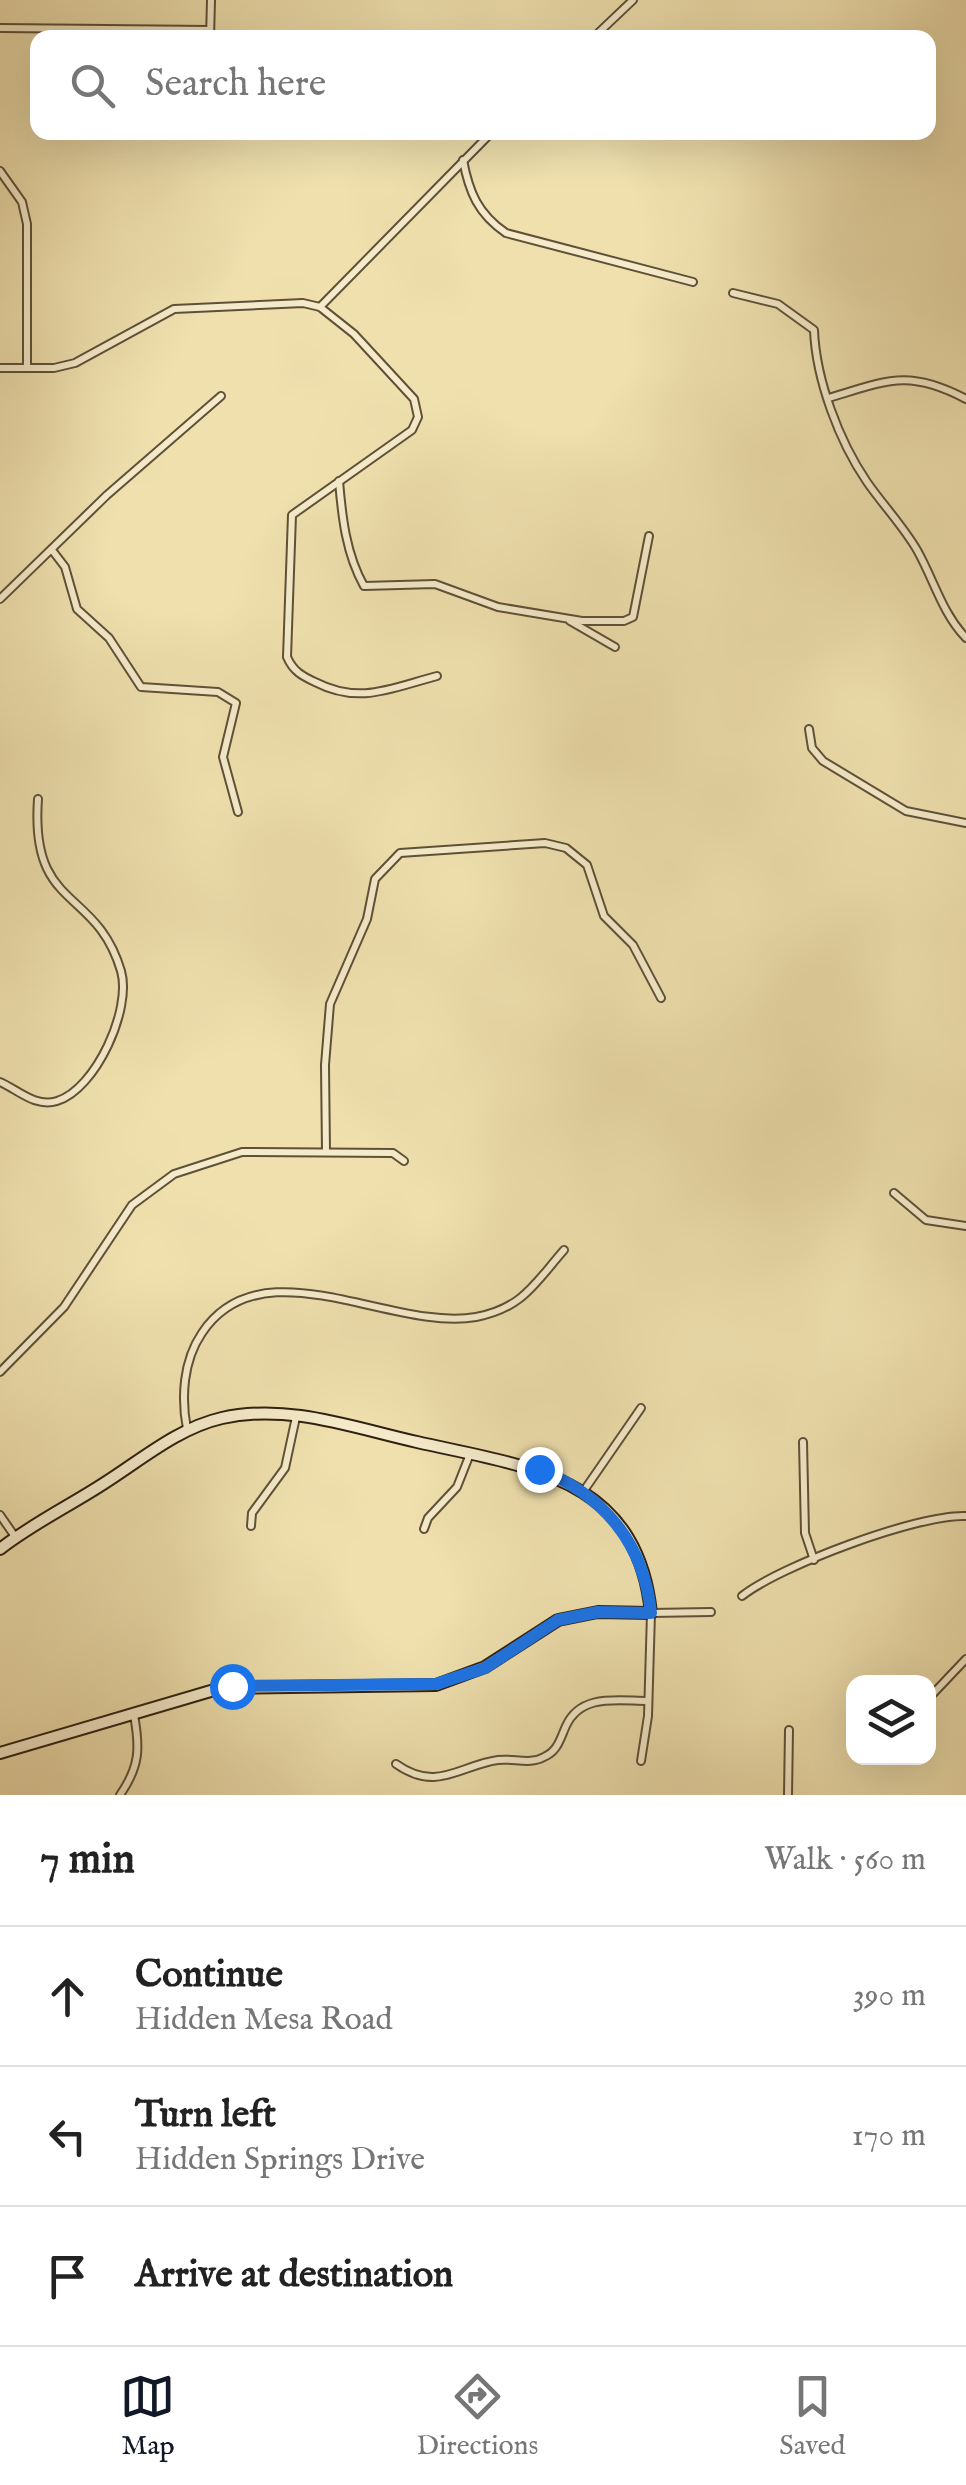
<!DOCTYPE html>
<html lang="en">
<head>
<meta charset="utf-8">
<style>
  :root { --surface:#fff; --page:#f2f2f2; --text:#222; --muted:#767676; --line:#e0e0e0; --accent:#111827 }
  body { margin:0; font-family:"IM FELL English",serif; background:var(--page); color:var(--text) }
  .controls { position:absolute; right:30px; bottom:30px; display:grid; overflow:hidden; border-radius:20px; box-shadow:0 10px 40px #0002 }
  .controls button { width:90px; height:90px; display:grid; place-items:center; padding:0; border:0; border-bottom:2px solid var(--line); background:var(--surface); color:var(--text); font:50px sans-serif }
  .stop { position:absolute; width:30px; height:30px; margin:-22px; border:8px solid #1a73e8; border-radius:50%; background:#fff }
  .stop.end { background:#1a73e8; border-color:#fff; box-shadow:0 2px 10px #0008 }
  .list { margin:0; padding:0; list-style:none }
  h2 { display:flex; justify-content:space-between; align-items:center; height:130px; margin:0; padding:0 40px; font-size:42px }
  h2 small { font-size:32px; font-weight:400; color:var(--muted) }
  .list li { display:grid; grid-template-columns:65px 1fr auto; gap:30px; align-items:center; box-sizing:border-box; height:140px; padding:0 40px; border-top:2px solid var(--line) }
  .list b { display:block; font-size:38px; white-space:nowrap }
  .list p { margin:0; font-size:32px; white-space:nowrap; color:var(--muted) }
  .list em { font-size:32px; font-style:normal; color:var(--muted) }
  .icon { flex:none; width:55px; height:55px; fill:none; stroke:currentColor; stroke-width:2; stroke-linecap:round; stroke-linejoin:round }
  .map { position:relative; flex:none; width:966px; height:1795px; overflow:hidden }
  .search { position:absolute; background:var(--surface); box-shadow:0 10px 40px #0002; left:30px; right:30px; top:30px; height:110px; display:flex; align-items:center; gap:25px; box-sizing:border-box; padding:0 35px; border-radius:20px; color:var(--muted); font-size:38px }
  .sheet { height:550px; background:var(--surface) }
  nav { display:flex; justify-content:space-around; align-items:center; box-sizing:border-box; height:140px; border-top:2px solid var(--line); background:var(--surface); font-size:28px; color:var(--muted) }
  nav a { display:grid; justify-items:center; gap:5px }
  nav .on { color:var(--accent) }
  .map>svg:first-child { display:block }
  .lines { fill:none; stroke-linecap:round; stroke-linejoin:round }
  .street-casing { stroke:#5e5138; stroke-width:10 }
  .secondary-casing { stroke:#2e2111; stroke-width:14 }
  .street { stroke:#f5ebca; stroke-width:6 }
  .secondary { stroke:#f5ebca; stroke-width:10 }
  .route { stroke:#1a73e8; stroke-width:12 }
</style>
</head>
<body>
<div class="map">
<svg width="966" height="1795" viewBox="0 0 966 1795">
  <rect width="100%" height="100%" fill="#efe0ae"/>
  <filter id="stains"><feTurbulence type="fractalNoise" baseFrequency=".002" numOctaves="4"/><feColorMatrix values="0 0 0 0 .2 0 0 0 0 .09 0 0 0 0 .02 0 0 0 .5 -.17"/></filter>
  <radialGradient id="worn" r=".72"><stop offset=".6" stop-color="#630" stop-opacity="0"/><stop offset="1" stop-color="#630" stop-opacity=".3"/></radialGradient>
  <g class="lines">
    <g class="street-casing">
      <g id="street">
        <polyline points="1,28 210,30"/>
        <polyline points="210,38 211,0"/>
        <polyline points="593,38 633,0"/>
        <path d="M463 160C469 192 478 214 506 233L693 282"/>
        <polyline points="0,171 22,202 27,224 27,368"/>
        <path d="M733 293 778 304 814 330C816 380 839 441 867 482 883 505 903 526 917 550 934 580 942 613 966 638"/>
        <polyline points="320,307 492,132"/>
        <path d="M0 368H54L75 363 174 309 303 303 320 307 354 334 414 399 418 417 412 430 292 515 287 657C293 671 302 676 315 682 360 705 391 688 437 676"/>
        <path d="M829 398C888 380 909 369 966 399"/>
        <path d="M339 481C342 517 346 554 364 586L435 584 498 607 582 621H624L633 617 649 536"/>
        <polyline points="52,550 65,567 77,609 109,638 141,687 218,692 236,703 223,757 238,812"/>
        <polyline points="0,599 107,495 221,396"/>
        <polyline points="570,621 615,647"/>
        <polyline points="809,729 812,748 823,761 906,811 966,823"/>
        <path d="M0 1082C17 1089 35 1108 57 1101 96 1089 132 1009 121 971 96 886 30 912 38 799"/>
        <polyline points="326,1152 325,1065 330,1004 367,919 375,879 400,853 545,843 566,848 587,865 604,916 633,945 661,998"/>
        <polyline points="894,1193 926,1220 966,1226"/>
        <polyline points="0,1372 64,1307 132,1205 174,1174 242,1152 393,1153 404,1161"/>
        <path d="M187 1429C181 1398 183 1361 202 1333 262 1243 391 1332 476 1317 523 1308 535 1283 564 1250"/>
        <polyline points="803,1442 805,1533 814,1560"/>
        <polyline points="583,1492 641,1408"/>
        <polyline points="0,1515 16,1538"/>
        <polyline points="251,1526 252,1513 285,1468 296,1417"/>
        <polyline points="424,1529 428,1518 457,1487 470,1454"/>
        <path d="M742 1596C780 1566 918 1514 966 1516"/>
        <polyline points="928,1699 966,1659"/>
        <polyline points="641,1761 648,1716 651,1613 711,1612"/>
        <path d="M396 1764C437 1793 460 1765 498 1760 514 1758 530 1765 544 1757 558 1751 560 1739 566 1726 581 1693 618 1701 648 1701"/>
        <path d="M120 1795C140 1766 140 1748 134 1715"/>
        <polyline points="788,1795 789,1730"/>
      </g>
    </g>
    <g class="secondary-casing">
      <path id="secondary" d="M0 1549C32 1524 69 1506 103 1484 141 1460 178 1428 222 1418 288 1403 354 1428 417 1442 527 1467 637 1475 651 1613L598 1612 558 1620 485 1667 436 1685 221 1688 0 1753"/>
    </g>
    <use href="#street" class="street"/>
    <use href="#secondary" class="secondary"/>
  </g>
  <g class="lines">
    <path class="route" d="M232 1686 436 1684 485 1668 558 1620 598 1612 651 1613C644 1544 604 1495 539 1469"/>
  </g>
  <rect width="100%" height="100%" filter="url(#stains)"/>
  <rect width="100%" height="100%" fill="url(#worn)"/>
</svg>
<div class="controls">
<button><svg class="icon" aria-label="layers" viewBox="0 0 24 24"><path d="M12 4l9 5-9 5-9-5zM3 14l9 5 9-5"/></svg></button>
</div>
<div class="stop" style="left:232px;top:1686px"></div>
<div class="stop end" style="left:539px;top:1469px"></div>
<div class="search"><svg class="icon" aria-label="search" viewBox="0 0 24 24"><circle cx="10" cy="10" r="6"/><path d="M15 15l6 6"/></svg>Search here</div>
</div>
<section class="sheet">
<h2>7 min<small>Walk · 560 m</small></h2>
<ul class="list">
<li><svg class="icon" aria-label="ahead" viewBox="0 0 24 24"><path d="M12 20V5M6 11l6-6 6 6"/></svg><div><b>Continue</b><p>Hidden Mesa Road</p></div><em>390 m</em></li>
<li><svg class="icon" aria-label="left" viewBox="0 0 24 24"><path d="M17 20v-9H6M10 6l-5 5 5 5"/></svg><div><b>Turn left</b><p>Hidden Springs Drive</p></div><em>170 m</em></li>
<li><svg class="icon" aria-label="arrive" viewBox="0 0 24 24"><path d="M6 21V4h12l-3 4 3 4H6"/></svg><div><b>Arrive at destination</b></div></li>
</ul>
</section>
<nav>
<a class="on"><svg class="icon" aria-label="map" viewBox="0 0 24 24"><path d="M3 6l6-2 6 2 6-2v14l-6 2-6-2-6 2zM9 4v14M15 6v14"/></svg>Map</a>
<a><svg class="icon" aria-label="directions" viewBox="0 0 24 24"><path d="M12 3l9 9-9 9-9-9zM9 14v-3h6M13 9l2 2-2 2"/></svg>Directions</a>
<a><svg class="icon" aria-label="saved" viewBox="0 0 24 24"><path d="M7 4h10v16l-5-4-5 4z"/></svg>Saved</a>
</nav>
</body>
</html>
